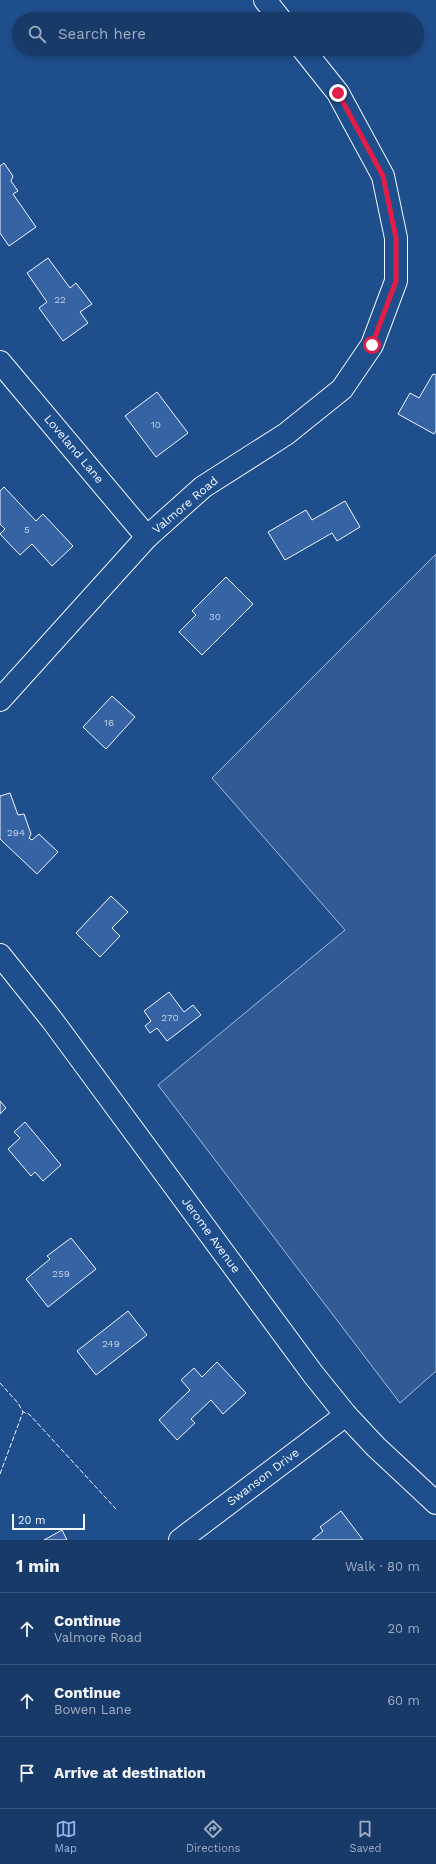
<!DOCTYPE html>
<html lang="en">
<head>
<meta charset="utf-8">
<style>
  :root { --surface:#173a69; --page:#20416f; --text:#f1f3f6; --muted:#9eadc0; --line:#36547d; --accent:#95b2f1 }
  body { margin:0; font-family:"Work Sans",sans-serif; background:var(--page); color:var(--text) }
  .scale { position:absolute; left:12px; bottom:10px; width:73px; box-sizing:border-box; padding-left:4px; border:2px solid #f2f6ff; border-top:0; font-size:11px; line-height:14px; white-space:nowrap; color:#f2f6ff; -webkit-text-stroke:3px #1f4e8c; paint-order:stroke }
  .stop { position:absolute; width:12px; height:12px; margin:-9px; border:3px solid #e11d48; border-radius:50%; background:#fff }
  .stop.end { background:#e11d48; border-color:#fff; box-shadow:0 1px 4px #0008 }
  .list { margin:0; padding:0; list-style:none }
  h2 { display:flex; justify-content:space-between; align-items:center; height:52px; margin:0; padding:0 16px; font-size:17px }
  h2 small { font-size:13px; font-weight:400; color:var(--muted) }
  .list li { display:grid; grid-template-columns:26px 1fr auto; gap:12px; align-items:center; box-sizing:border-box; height:72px; padding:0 16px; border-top:1px solid var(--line) }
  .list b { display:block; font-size:15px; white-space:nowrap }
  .list p { margin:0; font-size:13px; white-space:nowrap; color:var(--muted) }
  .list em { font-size:13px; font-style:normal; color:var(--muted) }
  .icon { flex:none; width:22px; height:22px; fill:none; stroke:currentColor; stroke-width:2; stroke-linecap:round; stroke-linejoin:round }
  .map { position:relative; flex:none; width:436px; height:1540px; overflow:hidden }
  .search { position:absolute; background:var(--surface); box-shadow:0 2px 6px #0003; left:12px; right:12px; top:12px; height:44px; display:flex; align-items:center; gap:10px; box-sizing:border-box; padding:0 14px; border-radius:22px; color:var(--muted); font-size:15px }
  .sheet { height:268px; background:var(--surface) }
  nav { display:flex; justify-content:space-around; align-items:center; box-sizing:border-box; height:56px; border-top:1px solid var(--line); background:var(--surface); font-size:11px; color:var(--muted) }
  nav a { display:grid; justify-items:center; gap:2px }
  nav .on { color:var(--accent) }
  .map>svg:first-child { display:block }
  .built { fill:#305b95; stroke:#a8bbd7 }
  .building { fill:#3563a3; stroke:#f2f6ff }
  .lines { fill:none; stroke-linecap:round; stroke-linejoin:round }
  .street-casing { stroke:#f2f6ff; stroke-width:24 }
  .secondary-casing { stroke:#f2f6ff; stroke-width:24 }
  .street { stroke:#1f4e8c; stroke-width:22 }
  .secondary { stroke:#1f4e8c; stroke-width:22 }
  .fence { stroke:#f2f6ff; stroke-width:1; stroke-dasharray:5 2; stroke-linecap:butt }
  .route { stroke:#e11d48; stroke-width:5 }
  .labels { text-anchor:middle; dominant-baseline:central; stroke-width:3; stroke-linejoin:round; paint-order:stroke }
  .number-label { font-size:10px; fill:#c3d1e8 }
  .street-label { font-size:12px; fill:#f2f6ff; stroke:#1f4e8c }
</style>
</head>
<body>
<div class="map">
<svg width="436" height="1540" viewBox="0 0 436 1540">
  <rect width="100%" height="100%" fill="#1f4e8c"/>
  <polygon class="built" points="436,554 436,1371 400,1403 158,1085 345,930 212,778"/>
  <g class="building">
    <polygon points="4,163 13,176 11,181 18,191 13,194 36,227 9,246 0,233 0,166"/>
    <polygon points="48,258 70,288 76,283 92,304 80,312 88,323 63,341 39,308 47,302 27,273"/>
    <polygon points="433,374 436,375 436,431 434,434 398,414 410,393 419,398"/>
    <polygon points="157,392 188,433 156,457 125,416"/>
    <polygon points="4,487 36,521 43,514 73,546 52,566 32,544 20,555 0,534 5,529 0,524 0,491"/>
    <polygon points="345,501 360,527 337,541 332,533 285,560 268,532 306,510 312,520"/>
    <polygon points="226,577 253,604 202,655 179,632 196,615 192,611"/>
    <polygon points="112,696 135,717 106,749 83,727"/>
    <polygon points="10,793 18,815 24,814 31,834 29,838 32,840 39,834 58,852 37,874 0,839 0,796"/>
    <polygon points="111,896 128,912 112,928 120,936 100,957 76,933"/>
    <polygon points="169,992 184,1012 193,1005 201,1015 167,1041 157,1028 150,1033 145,1026 151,1021 144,1011"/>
    <polygon points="0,1101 6,1108 0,1114"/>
    <polygon points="25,1122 61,1165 43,1181 35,1172 31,1176 8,1149 20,1138 14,1132"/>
    <polygon points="71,1238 96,1269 48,1307 26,1279 50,1259 47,1256"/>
    <polygon points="128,1311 147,1335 96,1375 77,1351"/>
    <polygon points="217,1362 246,1393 223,1414 211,1400 191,1419 195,1423 177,1440 159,1420 190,1390 181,1380 194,1368 202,1377"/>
    <polygon points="341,1511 363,1540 312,1540 323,1531 320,1527"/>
    <polygon points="62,1530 67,1540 44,1540"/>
  </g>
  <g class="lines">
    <g class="street-casing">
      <g id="street">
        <polyline points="265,0 280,19"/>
        <polyline points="0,362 147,537"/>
        <polyline points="0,700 147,537 203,487 286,434 342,389 372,345 396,281 396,238 383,176 338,93 303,49"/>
        <polyline points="180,1540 346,1415"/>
      </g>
    </g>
    <g class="secondary-casing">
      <polyline id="secondary" points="0,955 52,1020 313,1374 346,1415 376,1447 436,1503"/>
    </g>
    <use href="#street" class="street"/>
    <use href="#secondary" class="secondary"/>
    <g class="fence">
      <polyline points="0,1383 18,1403 23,1412 29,1414 116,1509"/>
      <polyline points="0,1474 23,1412"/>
    </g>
  </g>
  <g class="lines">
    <polyline class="route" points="338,93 383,176 396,238 396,281 372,345"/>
  </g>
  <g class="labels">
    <g class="number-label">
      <text x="60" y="299">22</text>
      <text x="156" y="424">10</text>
      <text x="27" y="529">5</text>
      <text x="215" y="616">30</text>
      <text x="109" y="722">16</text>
      <text x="16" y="832">294</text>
      <text x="170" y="1017">270</text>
      <text x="61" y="1273">259</text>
      <text x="111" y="1343">249</text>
    </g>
    <g class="street-label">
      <text transform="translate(74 449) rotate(50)">Loveland Lane</text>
      <text transform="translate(185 505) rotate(-40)">Valmore Road</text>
      <text transform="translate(211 1235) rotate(54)">Jerome Avenue</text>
      <text transform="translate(263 1477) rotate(-37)">Swanson Drive</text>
    </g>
  </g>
</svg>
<div class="scale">20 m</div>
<div class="stop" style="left:372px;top:345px"></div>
<div class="stop end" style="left:338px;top:93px"></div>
<div class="search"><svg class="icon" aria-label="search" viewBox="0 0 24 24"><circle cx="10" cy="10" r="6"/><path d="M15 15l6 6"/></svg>Search here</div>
</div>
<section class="sheet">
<h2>1 min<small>Walk · 80 m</small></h2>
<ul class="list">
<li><svg class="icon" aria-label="ahead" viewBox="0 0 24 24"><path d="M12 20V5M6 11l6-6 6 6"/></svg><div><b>Continue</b><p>Valmore Road</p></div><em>20 m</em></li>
<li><svg class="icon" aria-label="ahead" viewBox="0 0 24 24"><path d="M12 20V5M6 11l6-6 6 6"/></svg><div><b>Continue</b><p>Bowen Lane</p></div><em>60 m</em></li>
<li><svg class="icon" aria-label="arrive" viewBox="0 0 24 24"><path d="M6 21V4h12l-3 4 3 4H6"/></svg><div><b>Arrive at destination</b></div></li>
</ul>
</section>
<nav>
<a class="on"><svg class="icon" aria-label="map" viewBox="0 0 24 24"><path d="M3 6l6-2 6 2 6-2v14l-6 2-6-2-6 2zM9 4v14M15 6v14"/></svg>Map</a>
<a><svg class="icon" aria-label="directions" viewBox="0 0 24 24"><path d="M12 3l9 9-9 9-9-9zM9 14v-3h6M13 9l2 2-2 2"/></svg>Directions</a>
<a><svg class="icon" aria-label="saved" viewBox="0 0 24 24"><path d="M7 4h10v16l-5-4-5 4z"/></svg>Saved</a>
</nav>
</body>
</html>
